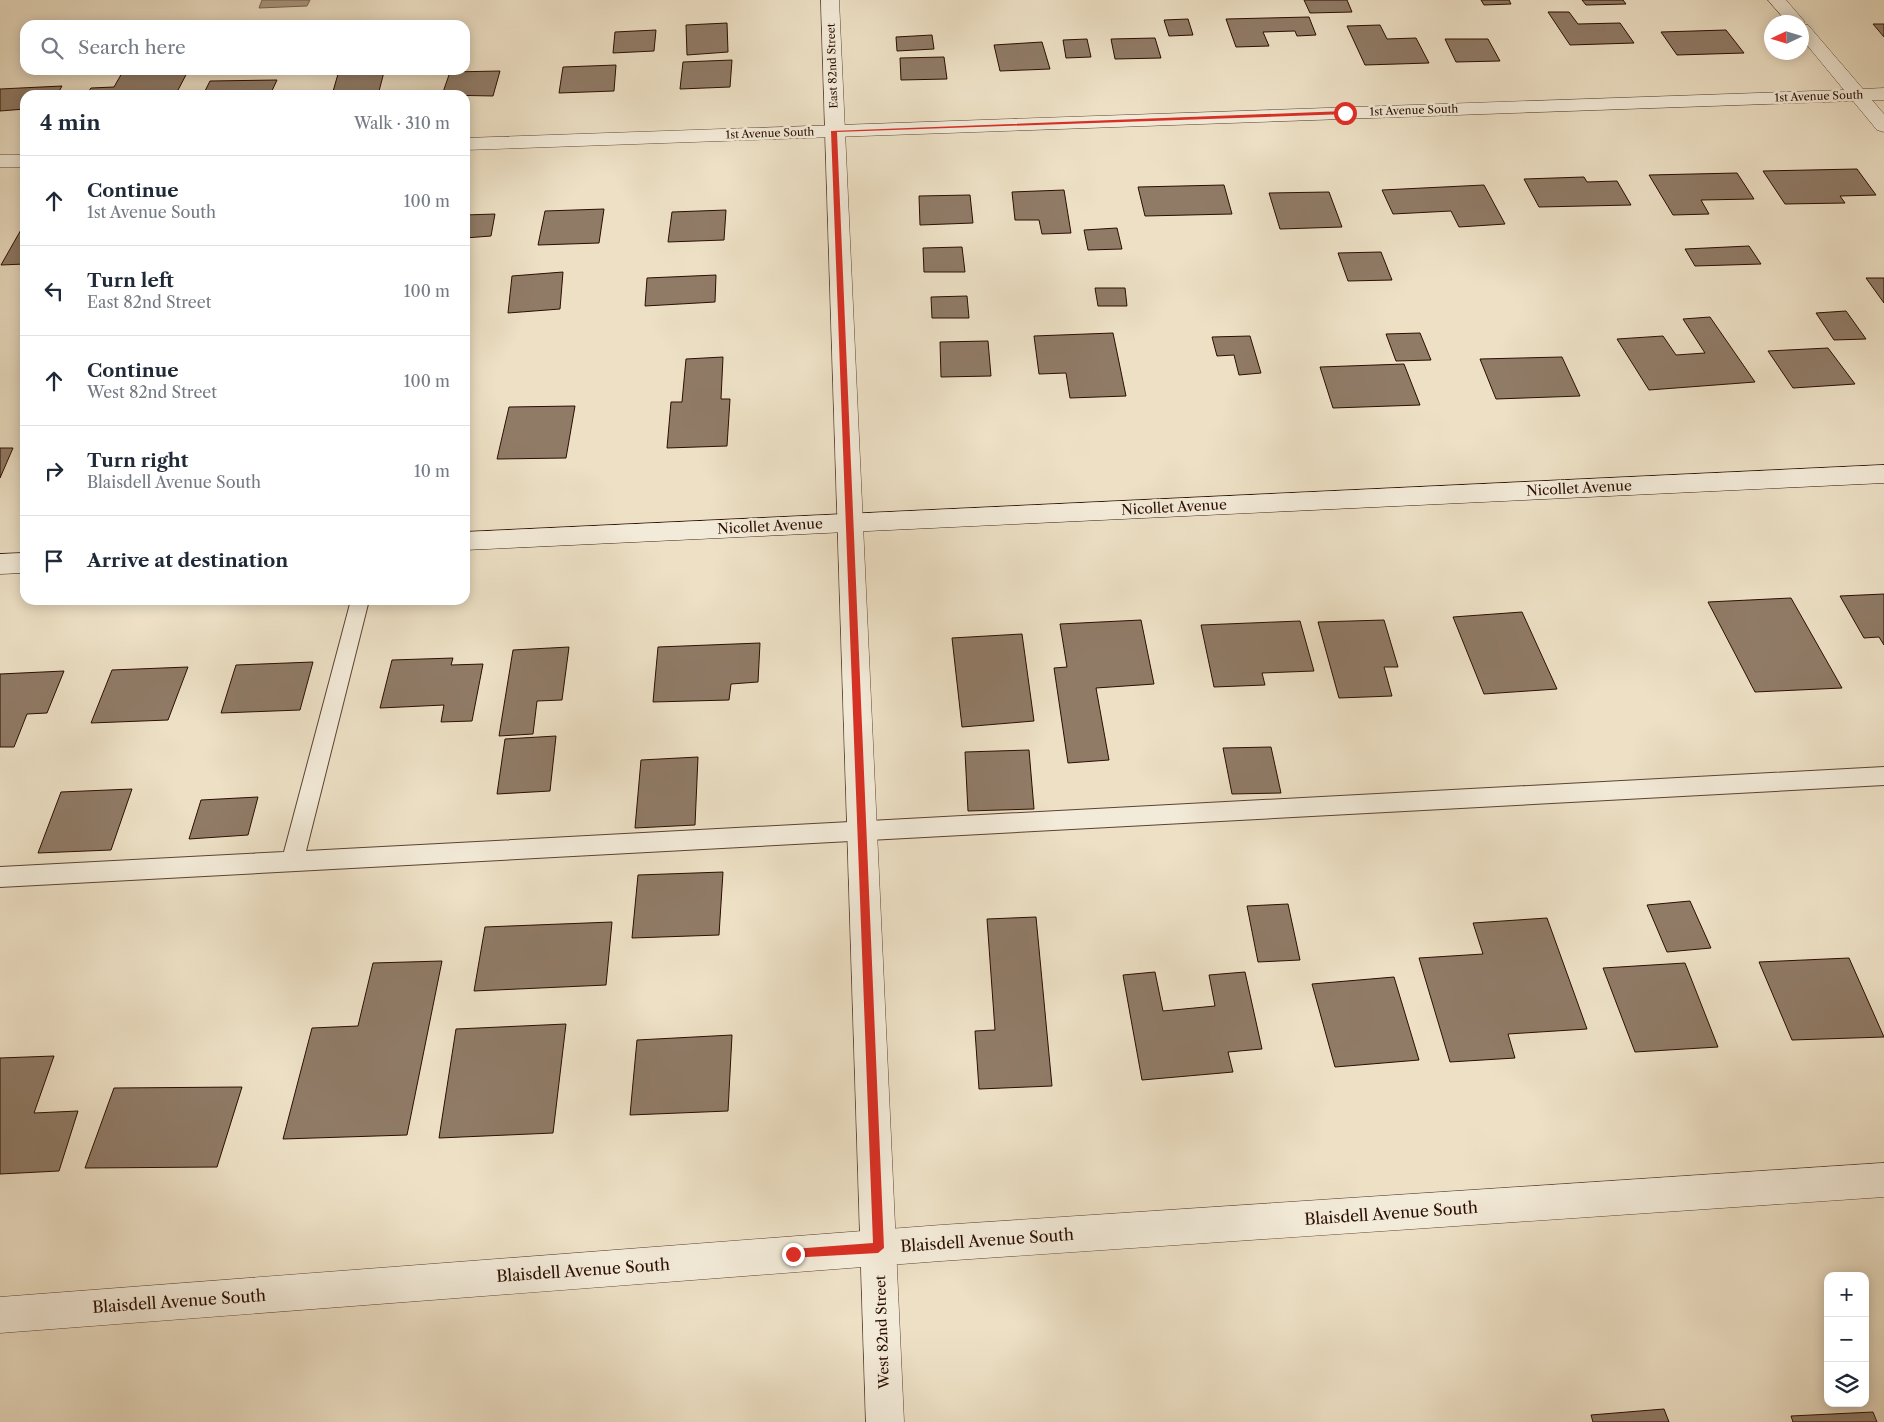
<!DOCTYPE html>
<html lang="en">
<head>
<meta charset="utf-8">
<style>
  :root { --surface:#fff; --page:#f6f6f7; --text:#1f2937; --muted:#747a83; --line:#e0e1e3 }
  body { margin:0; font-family:"Libre Caslon Text",serif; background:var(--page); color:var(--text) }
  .controls { position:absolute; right:15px; bottom:15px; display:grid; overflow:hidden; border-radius:10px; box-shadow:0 2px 12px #0003 }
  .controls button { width:45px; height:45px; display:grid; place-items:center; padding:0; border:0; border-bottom:1px solid var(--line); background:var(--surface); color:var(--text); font:25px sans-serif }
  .compass { position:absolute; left:1764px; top:15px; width:45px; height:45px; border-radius:50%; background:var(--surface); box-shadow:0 2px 12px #0003; rotate:266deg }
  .stop { position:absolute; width:15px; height:15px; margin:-11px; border:4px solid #d93025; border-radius:50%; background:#fff }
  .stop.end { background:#d93025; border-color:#fff; box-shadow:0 1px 5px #0008 }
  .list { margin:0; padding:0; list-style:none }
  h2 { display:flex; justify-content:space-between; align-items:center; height:65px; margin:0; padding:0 20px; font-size:21px }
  h2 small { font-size:16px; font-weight:400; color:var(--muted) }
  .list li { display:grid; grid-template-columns:32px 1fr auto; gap:15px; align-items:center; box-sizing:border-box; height:90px; padding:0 20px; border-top:1px solid var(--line) }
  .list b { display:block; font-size:19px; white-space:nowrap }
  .list p { margin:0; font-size:16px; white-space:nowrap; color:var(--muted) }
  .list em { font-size:16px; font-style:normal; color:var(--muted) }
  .icon { flex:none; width:28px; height:28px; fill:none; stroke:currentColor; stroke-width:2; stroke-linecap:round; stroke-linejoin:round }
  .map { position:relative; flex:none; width:1884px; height:1422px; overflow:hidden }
  .search { position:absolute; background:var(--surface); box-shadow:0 2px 12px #0003; left:20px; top:20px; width:450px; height:55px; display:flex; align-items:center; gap:12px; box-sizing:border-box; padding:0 18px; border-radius:15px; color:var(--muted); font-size:19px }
  .panel { position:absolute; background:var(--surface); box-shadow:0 2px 12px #0003; left:20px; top:90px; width:450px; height:515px; border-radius:15px }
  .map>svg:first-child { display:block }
  .water { fill:#ab9982; stroke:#78614e }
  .building { fill:#907b67; stroke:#2b0e01 }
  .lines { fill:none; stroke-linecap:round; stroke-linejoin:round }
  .service-casing { stroke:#5c4232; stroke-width:2 }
  .minor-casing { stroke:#5c4232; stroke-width:1 }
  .tertiary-casing { stroke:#5c4232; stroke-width:1 }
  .secondary-casing { stroke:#2b0e01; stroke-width:1 }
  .service { fill:#f3ebd9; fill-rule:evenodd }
  .minor { fill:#f3ebd9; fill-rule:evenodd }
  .tertiary { fill:#f3ebd9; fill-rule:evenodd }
  .secondary { fill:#f3ebd9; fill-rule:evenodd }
  .route { fill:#d93025 }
  .labels { text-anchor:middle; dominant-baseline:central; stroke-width:5; stroke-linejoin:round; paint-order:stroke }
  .far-street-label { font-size:11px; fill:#2b0e01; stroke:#f3ebd9 }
  .street-label { font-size:14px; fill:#2b0e01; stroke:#f3ebd9 }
  .near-street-label { font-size:16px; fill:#2b0e01; stroke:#f3ebd9 }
</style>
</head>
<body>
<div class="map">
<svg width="1884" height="1422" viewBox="0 0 1884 1422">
  <rect width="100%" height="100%" fill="#ede0c5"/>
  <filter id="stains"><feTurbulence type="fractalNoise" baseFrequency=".004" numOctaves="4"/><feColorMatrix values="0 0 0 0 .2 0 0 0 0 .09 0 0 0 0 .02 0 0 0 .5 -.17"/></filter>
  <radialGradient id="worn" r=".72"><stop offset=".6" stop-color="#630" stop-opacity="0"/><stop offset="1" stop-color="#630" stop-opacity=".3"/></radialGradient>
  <polygon class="water" points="262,0 310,0 307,6 259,8"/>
  <g class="building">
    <polygon points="1304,0 1347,0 1352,12 1310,13"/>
    <polygon points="1481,0 1509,0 1511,4 1484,5"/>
    <polygon points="1582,0 1623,0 1626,4 1586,5"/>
    <polygon points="1548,12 1569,12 1578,24 1620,23 1634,43 1570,45"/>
    <polygon points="1309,17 1316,35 1297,36 1295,31 1263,32 1269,46 1236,47 1226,19"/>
    <polygon points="1188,19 1193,35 1169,36 1164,20"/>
    <polygon points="727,23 728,52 687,55 686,25"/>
    <polygon points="1873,24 1884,24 1884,37"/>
    <polygon points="1380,25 1387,39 1416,38 1429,63 1365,65 1347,26"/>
    <polygon points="656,30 654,51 613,53 615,32"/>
    <polygon points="1726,30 1744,53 1677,55 1661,32"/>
    <polygon points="932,35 934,49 897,51 896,37"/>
    <polygon points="1155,38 1161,58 1115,59 1111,39"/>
    <polygon points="1087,39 1091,57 1066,58 1063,40"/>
    <polygon points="1445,39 1488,39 1500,61 1456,62"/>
    <polygon points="1042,42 1050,69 1000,71 994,45"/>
    <polygon points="944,57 947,79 901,80 900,58"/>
    <polygon points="732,60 730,87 680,89 683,62"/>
    <polygon points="616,65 614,91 559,93 563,67"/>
    <polygon points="188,71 177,92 86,95 91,88 114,87 122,73"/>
    <polygon points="500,71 493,96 442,95 450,72"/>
    <polygon points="384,72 378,95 332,95 338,74"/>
    <polygon points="277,80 270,95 203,95 210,81"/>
    <polygon points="62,86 57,95 25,95 25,109 0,111 0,89"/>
    <polygon points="1857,169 1876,195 1840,196 1845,203 1785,204 1763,171"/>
    <polygon points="1737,173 1754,199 1701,200 1709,214 1673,215 1649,175"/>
    <polygon points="1584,177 1587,182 1617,181 1631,205 1539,207 1524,179"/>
    <polygon points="1224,185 1232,214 1145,216 1138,187"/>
    <polygon points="1484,185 1505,224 1459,227 1451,211 1393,214 1382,190"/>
    <polygon points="1064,190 1071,233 1042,234 1039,220 1015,220 1012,192"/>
    <polygon points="1329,192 1342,227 1280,229 1269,193"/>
    <polygon points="970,195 973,223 920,225 919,196"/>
    <polygon points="604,209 599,243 538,245 545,211"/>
    <polygon points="726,210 724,240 668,242 672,212"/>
    <polygon points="495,214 491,236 465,238 465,215"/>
    <polygon points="22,228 25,228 25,264 1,265"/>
    <polygon points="1117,228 1122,249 1088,250 1084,230"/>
    <polygon points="1749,246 1761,264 1695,266 1685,249"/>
    <polygon points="962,247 965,272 924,272 923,248"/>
    <polygon points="1381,252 1392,280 1348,281 1338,253"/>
    <polygon points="563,272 560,309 508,313 512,276"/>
    <polygon points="716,275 715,302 645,306 647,278"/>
    <polygon points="1866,278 1884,278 1884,303"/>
    <polygon points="1095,288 1125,288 1127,306 1098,306"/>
    <polygon points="967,296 969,318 932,318 931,297"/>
    <polygon points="1846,311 1866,339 1834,340 1816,313"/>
    <polygon points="1710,317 1755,382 1649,390 1617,339 1663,336 1676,355 1705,353 1683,319"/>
    <polygon points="1113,333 1126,396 1070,398 1066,373 1039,374 1034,336"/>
    <polygon points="1420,333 1431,360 1396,361 1386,334"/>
    <polygon points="1250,336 1261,373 1239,375 1234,355 1217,356 1212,337"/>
    <polygon points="988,341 991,376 941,377 940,342"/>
    <polygon points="1828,348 1855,384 1793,388 1768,351"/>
    <polygon points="723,357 721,399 730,399 727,446 667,448 671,402 682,402 686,359"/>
    <polygon points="1562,357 1580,396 1496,399 1480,359"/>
    <polygon points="1404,364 1420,405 1333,408 1320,367"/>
    <polygon points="575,406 566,458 497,459 509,407"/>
    <polygon points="465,425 469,425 465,451"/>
    <polygon points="0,448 13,448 0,478"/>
    <polygon points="1884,594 1884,645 1879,637 1864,638 1840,596"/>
    <polygon points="1791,598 1842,688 1755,692 1708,602"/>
    <polygon points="1522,612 1557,689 1484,694 1453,617"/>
    <polygon points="1141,620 1154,684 1096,688 1109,760 1068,763 1054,668 1067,667 1060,624"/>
    <polygon points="1384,620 1398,667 1384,667 1392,696 1339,698 1318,622"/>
    <polygon points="1300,621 1314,671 1262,673 1265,685 1214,687 1201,625"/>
    <polygon points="1022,634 1034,721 962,727 952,638"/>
    <polygon points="760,643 758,682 731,684 729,700 653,702 658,647"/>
    <polygon points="569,647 562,700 537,701 533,734 499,736 513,650"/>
    <polygon points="453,658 451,665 483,664 472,721 441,722 444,705 380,708 392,660"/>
    <polygon points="313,662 300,710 221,713 236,665"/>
    <polygon points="188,667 168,720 91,723 112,670"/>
    <polygon points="64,671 47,713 27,714 14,747 0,747 0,674"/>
    <polygon points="556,736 550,791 497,794 505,739"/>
    <polygon points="1271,747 1281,793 1232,794 1223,748"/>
    <polygon points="1029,750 1034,809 968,811 965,752"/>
    <polygon points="698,757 695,825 635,828 641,760"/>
    <polygon points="132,789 111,850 38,853 61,792"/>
    <polygon points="258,797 248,835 189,839 201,800"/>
    <polygon points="723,872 719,935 632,938 638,875"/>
    <polygon points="1690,901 1711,948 1667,952 1647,905"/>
    <polygon points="1288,904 1300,960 1258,962 1247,906"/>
    <polygon points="1036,917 1052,1086 979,1089 975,1031 995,1030 987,919"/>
    <polygon points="1547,918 1587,1029 1508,1034 1515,1058 1450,1062 1419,958 1483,954 1473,923"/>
    <polygon points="612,922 606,985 474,991 485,927"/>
    <polygon points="1849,958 1884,1037 1792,1040 1759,962"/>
    <polygon points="442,961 407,1135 283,1139 312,1028 358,1026 373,963"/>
    <polygon points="1685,963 1718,1047 1635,1052 1603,968"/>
    <polygon points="1155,972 1163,1011 1215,1006 1209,975 1245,972 1262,1049 1228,1052 1233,1072 1142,1080 1123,975"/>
    <polygon points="1394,977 1419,1060 1335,1067 1312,984"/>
    <polygon points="566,1024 553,1133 439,1138 456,1029"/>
    <polygon points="732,1035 728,1111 630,1115 637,1040"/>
    <polygon points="54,1056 34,1113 78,1111 59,1171 0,1174 0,1058"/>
    <polygon points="242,1087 217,1167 85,1168 114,1088"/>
    <polygon points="1664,1409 1669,1422 1593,1422 1591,1415"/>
    <polygon points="1873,1412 1877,1422 1793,1422 1791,1416"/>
  </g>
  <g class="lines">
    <g class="service-casing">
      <polygon id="service" points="351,600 369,600 306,851 1884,767 1884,785 0,887 0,867 284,852"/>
    </g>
    <g class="minor-casing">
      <g id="minor">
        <polygon points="1768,0 1786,0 1805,22 1803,24 1808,25 1863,89 1884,88 1884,100 1872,100 1884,114 1884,132 1877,130 1853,101 465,150 465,138 1844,90 1802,39 1802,22 1787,22"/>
        <rect x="0" y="155" width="25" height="12"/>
        <polygon points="1884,1163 1884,1197 941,1261 0,1333 0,1297 941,1225"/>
      </g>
    </g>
    <g class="tertiary-casing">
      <polygon id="tertiary" points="821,0 839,0 904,1422 866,1422"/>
    </g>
    <g class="secondary-casing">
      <g id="secondary">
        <polygon points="1884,465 1884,483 465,550 465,532"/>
        <polygon points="25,553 25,573 0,574 0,554"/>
      </g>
    </g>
    <use href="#service" class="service"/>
    <use href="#minor" class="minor"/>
    <use href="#tertiary" class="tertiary"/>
    <use href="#secondary" class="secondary"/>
  </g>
  <polygon class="route" points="1345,111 1347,114 837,132 884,1248 878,1253 789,1258 789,1251 793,1249 873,1243 831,131"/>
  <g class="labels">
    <g class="far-street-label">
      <text transform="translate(832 66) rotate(-92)">East 82nd Street</text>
      <text transform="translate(1819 96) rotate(-2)">1st Avenue South</text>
      <text transform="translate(1414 110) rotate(-2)">1st Avenue South</text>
      <text transform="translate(770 133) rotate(-2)">1st Avenue South</text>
    </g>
    <g class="street-label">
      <text transform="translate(1579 488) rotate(-3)">Nicollet Avenue</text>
      <text transform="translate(1174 507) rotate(-3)">Nicollet Avenue</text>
      <text transform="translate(770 526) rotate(-3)">Nicollet Avenue</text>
      <text transform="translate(882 1332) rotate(-92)">West 82nd Street</text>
    </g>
    <g class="near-street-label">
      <text transform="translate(1391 1213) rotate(-4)">Blaisdell Avenue South</text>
      <text transform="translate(987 1240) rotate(-4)">Blaisdell Avenue South</text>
      <text transform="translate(583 1270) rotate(-4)">Blaisdell Avenue South</text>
      <text transform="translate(179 1301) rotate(-4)">Blaisdell Avenue South</text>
    </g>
  </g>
  <rect width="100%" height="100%" filter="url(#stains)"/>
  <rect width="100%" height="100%" fill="url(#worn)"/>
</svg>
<div class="controls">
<button>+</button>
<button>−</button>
<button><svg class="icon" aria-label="layers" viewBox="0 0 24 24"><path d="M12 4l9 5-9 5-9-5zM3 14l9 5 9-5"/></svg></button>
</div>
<svg class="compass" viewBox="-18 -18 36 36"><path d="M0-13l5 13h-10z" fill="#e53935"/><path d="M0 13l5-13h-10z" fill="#747a83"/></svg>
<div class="stop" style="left:1345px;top:113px"></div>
<div class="stop end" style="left:793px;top:1254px"></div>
<div class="search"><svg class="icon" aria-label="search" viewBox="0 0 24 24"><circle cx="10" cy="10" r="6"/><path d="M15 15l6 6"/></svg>Search here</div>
<section class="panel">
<h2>4 min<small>Walk · 310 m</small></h2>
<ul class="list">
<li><svg class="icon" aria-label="ahead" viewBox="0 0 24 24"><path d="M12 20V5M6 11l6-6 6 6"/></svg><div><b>Continue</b><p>1st Avenue South</p></div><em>100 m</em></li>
<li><svg class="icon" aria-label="left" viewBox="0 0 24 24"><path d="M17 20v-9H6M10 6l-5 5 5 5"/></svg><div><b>Turn left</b><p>East 82nd Street</p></div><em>100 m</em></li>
<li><svg class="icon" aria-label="ahead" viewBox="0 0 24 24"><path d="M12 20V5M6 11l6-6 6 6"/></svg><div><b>Continue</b><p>West 82nd Street</p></div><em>100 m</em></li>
<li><svg class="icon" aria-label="right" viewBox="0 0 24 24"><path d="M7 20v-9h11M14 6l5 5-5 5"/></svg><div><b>Turn right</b><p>Blaisdell Avenue South</p></div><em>10 m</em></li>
<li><svg class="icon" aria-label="arrive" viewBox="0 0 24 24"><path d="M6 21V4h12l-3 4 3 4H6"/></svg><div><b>Arrive at destination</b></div></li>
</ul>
</section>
</div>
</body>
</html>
